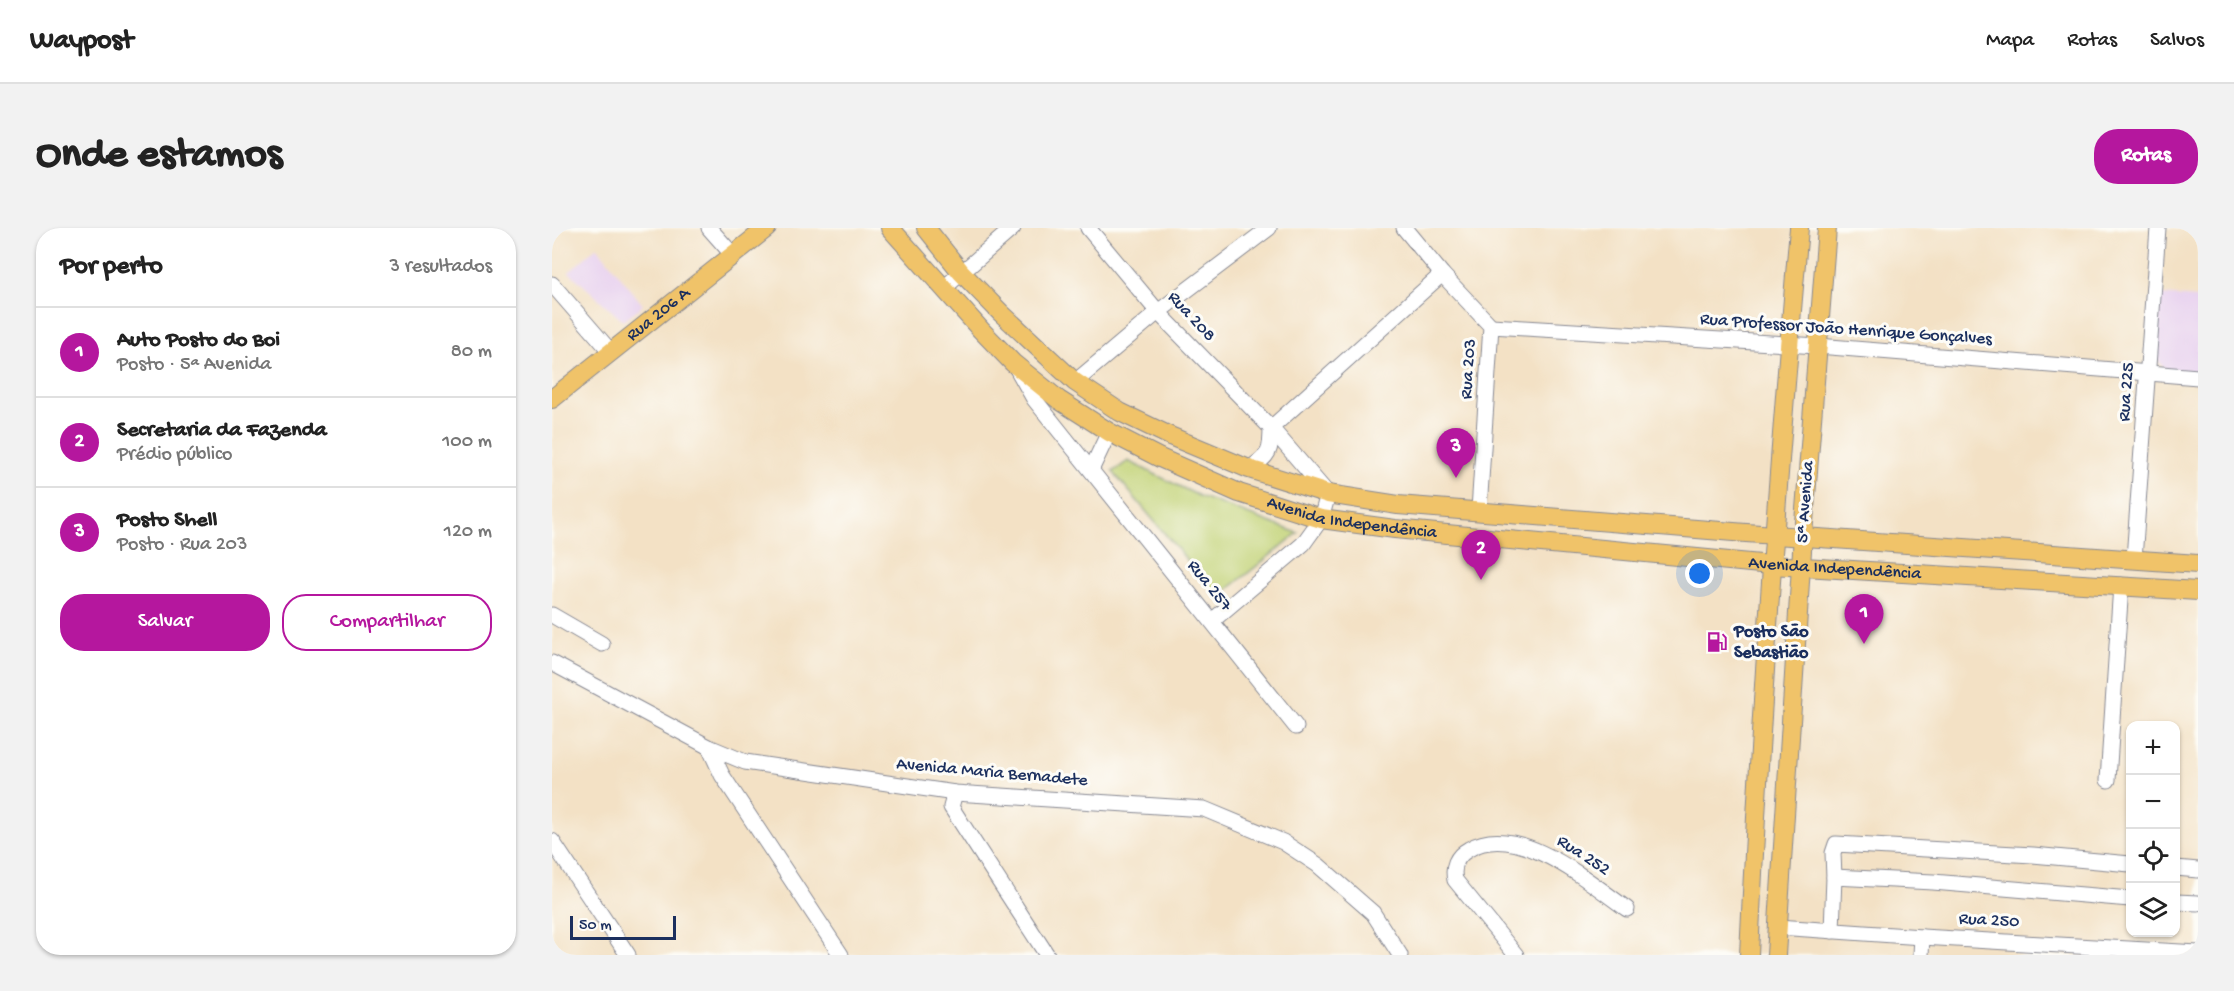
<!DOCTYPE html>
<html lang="pt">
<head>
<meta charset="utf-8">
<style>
  :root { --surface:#fff; --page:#f2f2f2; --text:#222; --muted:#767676; --line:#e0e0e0; --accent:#b5179e }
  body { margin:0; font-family:"Gochi Hand",sans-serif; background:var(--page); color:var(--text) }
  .controls { position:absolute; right:18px; bottom:18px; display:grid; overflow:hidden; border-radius:12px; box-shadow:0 2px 4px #0004 }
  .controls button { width:54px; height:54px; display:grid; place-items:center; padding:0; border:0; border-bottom:2px solid var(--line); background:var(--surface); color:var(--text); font:30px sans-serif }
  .scale { position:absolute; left:18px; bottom:15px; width:106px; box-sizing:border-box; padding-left:6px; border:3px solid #1b2f5e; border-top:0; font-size:16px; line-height:21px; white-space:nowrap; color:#1b2f5e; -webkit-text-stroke:4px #fdfcf7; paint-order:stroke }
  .you { position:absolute; left:1148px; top:346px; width:21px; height:21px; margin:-15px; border:4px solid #fff; border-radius:50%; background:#1a73e8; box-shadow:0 0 0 9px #1a73e833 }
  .badge { display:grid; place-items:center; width:39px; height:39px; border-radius:50%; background:var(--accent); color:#fff; font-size:20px; font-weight:700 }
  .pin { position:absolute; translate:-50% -50px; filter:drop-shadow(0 2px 3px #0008) }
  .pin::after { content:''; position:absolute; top:32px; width:21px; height:18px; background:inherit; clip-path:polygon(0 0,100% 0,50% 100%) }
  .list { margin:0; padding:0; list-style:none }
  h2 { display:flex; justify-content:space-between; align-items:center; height:78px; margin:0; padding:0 24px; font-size:26px }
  h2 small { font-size:20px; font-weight:400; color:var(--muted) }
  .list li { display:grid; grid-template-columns:39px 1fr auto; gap:18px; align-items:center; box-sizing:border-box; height:90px; padding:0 24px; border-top:2px solid var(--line) }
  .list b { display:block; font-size:22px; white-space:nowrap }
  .list p { margin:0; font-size:20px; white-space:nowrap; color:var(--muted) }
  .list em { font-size:20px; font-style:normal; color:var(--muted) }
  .actions { display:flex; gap:12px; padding:18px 24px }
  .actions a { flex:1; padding:14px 0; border:2px solid var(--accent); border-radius:24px; text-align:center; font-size:21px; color:var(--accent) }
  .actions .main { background:var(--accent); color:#fff }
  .icon { flex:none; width:33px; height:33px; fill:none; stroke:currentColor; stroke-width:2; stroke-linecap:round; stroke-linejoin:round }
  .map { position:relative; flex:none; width:1646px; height:727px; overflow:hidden; border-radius:24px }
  header { display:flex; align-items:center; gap:36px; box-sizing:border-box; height:84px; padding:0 30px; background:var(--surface); border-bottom:2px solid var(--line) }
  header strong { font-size:28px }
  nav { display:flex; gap:33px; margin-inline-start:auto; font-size:21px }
  .intro { display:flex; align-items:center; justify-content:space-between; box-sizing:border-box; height:144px; padding:0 36px }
  h1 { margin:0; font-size:42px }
  .button { padding:15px 27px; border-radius:24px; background:var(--accent); color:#fff; font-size:21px; font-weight:700 }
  main { display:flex; gap:36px; padding:0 36px }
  aside { flex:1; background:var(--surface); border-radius:24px; box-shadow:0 2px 4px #0004 }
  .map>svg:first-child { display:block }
  .built { fill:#e8d2ef }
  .green { fill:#c1d275; stroke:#6e806a; stroke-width:1.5 }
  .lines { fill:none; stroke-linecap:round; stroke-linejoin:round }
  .minor-casing { stroke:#878892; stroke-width:17 }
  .major-casing { stroke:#878892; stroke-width:20 }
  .minor { stroke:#fff; stroke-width:15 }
  .major { stroke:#f0c369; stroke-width:18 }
  .labels { text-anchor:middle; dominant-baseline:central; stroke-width:6; stroke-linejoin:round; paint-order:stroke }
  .street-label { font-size:18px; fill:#1b2f5e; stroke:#fdfcf7 }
  .poi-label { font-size:18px; font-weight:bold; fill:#1b2f5e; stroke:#fdfcf7; text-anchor:start }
</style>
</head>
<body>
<header>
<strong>Waypost</strong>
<nav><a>Mapa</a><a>Rotas</a><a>Salvos</a></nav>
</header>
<div class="intro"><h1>Onde estamos</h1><a class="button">Rotas</a></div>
<main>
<aside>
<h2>Por perto<small>3 resultados</small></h2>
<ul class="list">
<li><span class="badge">1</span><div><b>Auto Posto do Boi</b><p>Posto · 5ª Avenida</p></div><em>80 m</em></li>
<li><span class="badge">2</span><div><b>Secretaria da Fazenda</b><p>Prédio público</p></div><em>100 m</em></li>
<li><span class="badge">3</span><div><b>Posto Shell</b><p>Posto · Rua 203</p></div><em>120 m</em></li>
</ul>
<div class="actions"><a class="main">Salvar</a><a>Compartilhar</a></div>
</aside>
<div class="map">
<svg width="1646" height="727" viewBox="0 0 1646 727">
  <rect width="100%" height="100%" fill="#fdfcf7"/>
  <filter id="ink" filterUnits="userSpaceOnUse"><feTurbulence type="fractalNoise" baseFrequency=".0167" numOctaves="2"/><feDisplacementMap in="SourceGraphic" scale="12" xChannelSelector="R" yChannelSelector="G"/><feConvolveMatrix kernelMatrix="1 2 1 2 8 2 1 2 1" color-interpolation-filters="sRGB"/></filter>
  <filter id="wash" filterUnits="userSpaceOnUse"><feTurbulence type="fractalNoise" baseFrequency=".008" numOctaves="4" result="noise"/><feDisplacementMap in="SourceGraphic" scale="24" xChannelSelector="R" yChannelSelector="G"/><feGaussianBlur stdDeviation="1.35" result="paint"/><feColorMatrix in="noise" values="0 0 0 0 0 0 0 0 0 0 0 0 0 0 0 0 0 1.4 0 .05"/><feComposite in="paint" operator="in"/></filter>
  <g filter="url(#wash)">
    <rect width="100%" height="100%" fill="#f3e1c5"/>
    <g class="built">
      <polygon points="45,19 91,77 71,93 17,44"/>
      <polygon points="1608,67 1646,70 1646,144 1614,142 1604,130"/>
    </g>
    <polygon class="green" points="576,233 647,268 746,305 666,369 561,244"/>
  </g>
  <g filter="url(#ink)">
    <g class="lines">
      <g class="minor-casing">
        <g id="minor">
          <polyline points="157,0 180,26"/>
          <polyline points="536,0 606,84 719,200 776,266 769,291 751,316 660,393"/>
          <polyline points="852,0 890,46 939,98 927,282"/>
          <polyline points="0,56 59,124"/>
          <polyline points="392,60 461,0"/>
          <polyline points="939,98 1266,118 1646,149"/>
          <polyline points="464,139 482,171 744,499"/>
          <polyline points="523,154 606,84 717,0"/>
          <polyline points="719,200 890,46"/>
          <path d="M697 241C718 227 719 224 719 200"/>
          <polyline points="539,242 557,204"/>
          <polyline points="1582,331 1606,0"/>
          <polyline points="0,387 50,416"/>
          <polyline points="0,435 157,519 193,534 403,565 652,581 731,614 766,637 821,685 848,727"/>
          <polyline points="157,519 170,547 289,727"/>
          <polyline points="1556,552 1569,357"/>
          <polyline points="403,565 399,579 495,727"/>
          <polyline points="0,613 76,727"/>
          <polyline points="1624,640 1646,642"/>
          <polyline points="1282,649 1281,625 1284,616 1481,627 1578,636"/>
          <polyline points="1624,674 1646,675"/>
          <polyline points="1226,699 1370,709 1646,725"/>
          <polyline points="1280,703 1282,649 1381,654 1578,671"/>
          <path d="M964 727 903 652C900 639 904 628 917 621 965 592 1037 654 1075 681"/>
          <polyline points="1369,727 1370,709"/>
        </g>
      </g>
      <g class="major-casing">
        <g id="major">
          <path id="s1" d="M338 0 429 102 461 135 507 172 557 204 608 230 687 265 769 291 843 301 1219 337 1646 363"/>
          <polyline points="374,0 409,44 449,85 523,154 568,184 618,208 697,241 776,266 846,277 1194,305 1646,336"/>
          <path id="s2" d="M0 171 215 0"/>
          <path d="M1197 727C1208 484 1226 242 1247 0"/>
          <polyline points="1224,727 1251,307 1275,0"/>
        </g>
      </g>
      <use href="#minor" class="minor"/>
      <use href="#major" class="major"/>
    </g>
  </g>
  <defs>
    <g id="fuel-bare" transform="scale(1.62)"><path d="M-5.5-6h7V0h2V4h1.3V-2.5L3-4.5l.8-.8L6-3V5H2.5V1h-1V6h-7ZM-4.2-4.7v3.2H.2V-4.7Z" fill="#b5179e" stroke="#fdfcf7" stroke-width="2.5" paint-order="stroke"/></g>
  </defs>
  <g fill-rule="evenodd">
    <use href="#fuel-bare" x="1165" y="414"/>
  </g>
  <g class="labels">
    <g class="street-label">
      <text stroke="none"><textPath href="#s2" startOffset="136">Rua 206 A</textPath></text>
      <text transform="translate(639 89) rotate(47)">Rua 208</text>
      <text transform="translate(1294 102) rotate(4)">Rua Professor João Henrique Gonçalves</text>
      <text transform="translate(917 141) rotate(-86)">Rua 203</text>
      <text transform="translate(1575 164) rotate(-86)">Rua 225</text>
      <text transform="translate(1254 274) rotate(-86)">5ª Avenida</text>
      <text stroke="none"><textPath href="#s1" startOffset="561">Avenida Independência</textPath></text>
      <text stroke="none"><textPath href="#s1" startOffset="1047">Avenida Independência</textPath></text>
      <text transform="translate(657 358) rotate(51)">Rua 257</text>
      <text transform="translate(440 545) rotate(5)">Avenida Maria Bernadete</text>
      <text transform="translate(1031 628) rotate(33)">Rua 252</text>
      <text transform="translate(1437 693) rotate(3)">Rua 250</text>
    </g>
    <g class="poi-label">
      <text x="1182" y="404">Posto São<tspan x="1182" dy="21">Sebastião</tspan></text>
    </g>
  </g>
</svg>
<div class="controls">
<button>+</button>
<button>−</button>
<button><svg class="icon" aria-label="locate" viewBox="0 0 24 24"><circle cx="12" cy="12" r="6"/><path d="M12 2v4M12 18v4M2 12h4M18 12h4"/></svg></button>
<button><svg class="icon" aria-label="layers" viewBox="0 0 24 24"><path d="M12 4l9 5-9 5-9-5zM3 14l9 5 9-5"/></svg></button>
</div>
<div class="scale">50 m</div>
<div class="you"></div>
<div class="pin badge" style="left:1312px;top:416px">1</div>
<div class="pin badge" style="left:929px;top:352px">2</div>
<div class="pin badge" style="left:904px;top:250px">3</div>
</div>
</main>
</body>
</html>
